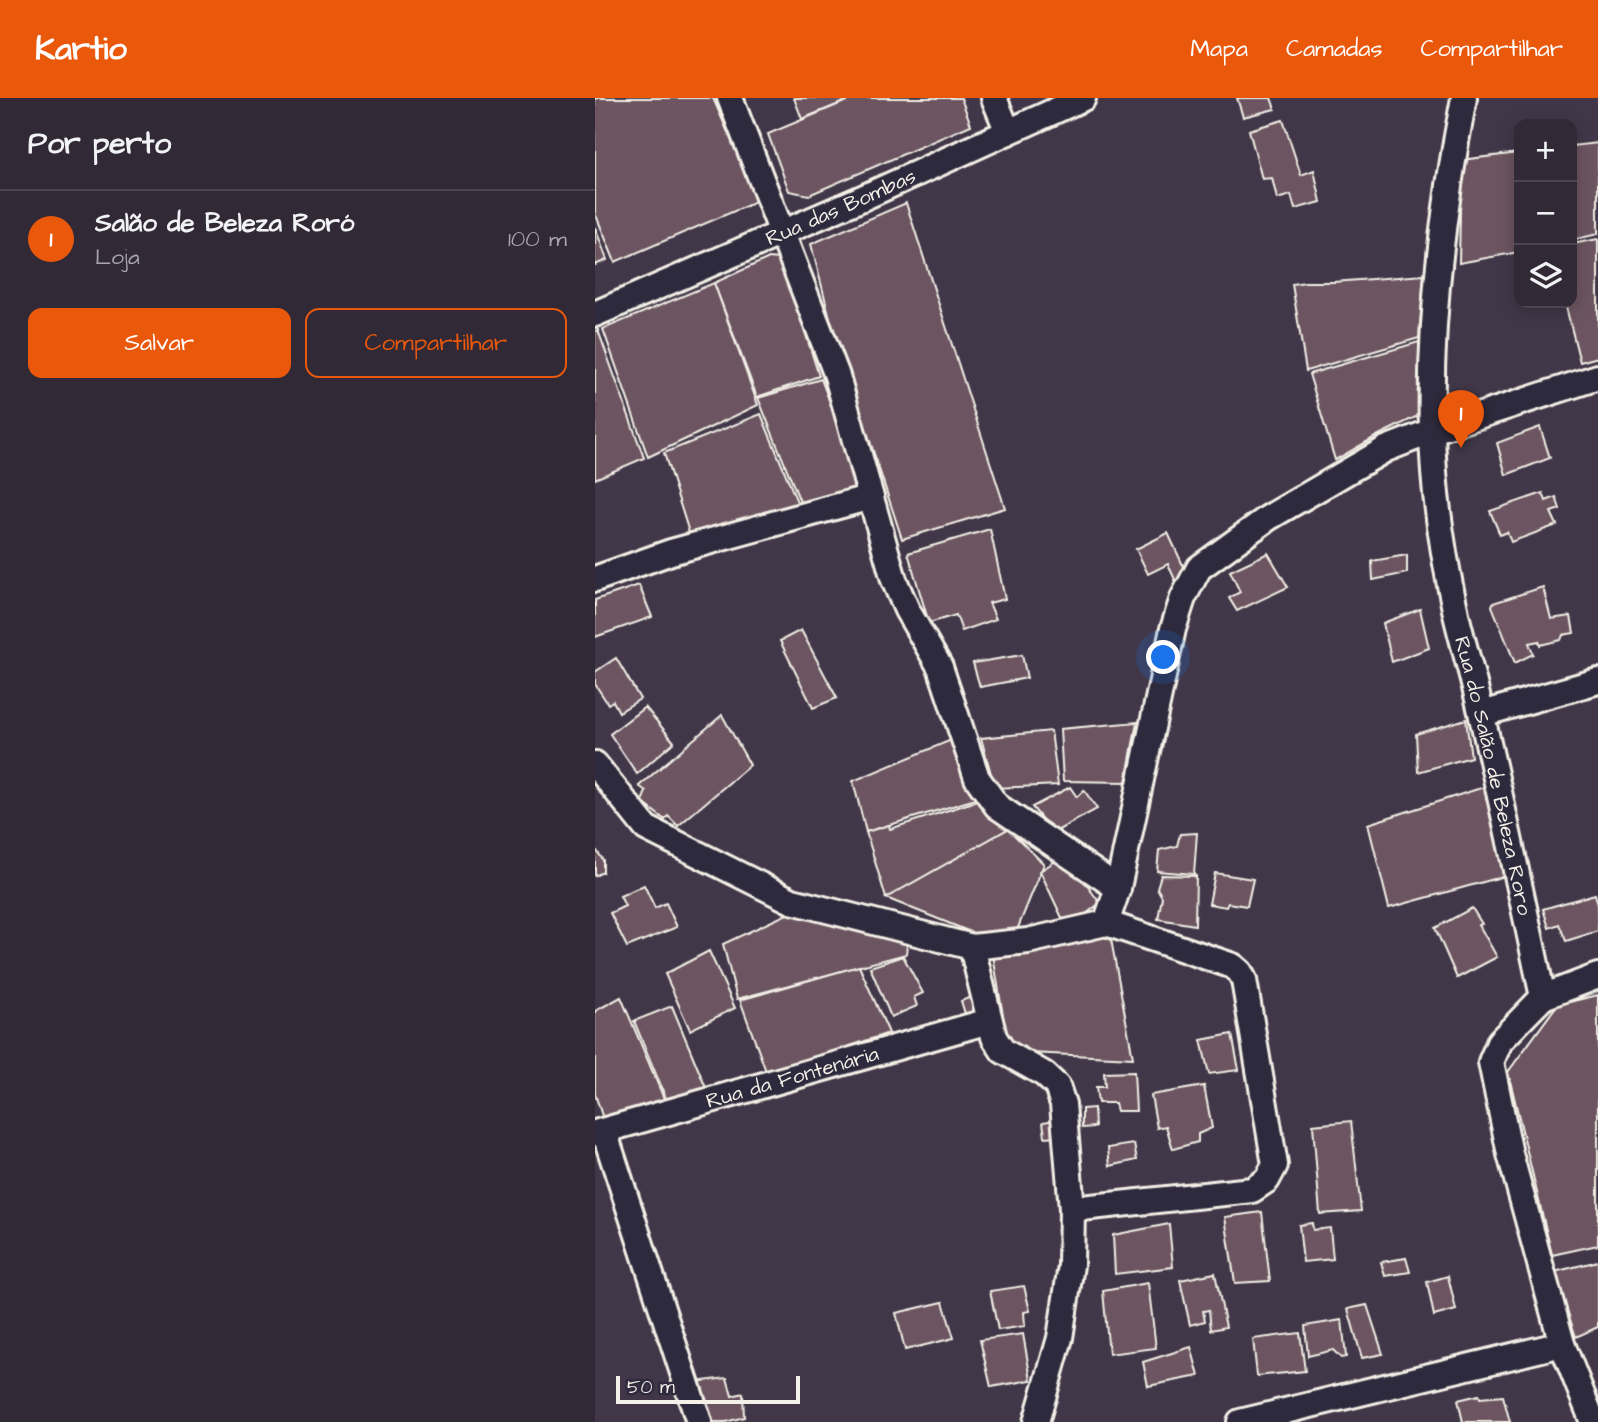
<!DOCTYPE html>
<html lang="pt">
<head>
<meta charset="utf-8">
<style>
  :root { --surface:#312936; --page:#39313e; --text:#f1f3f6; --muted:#a8a6ad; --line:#4c4551; --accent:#ea580c }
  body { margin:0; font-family:"Architects Daughter",sans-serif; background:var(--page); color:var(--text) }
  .controls { position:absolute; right:21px; top:21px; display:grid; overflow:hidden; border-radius:14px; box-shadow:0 4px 18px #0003 }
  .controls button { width:63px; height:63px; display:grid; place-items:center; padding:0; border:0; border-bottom:2px solid var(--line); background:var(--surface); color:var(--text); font:35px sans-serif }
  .scale { position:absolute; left:21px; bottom:18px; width:184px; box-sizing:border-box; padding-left:7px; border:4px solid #f4f1e8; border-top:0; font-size:19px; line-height:24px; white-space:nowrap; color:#f4f1e8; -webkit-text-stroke:5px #2f2a3d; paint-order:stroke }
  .you { position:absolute; left:569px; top:560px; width:24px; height:24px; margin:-18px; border:5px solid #fff; border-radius:50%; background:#1a73e8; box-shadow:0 0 0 10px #1a73e833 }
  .badge { display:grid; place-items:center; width:46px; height:46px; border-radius:50%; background:var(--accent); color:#fff; font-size:23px; font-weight:700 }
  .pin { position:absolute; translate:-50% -58px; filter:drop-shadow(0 2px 4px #0008) }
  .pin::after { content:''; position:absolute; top:37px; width:24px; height:21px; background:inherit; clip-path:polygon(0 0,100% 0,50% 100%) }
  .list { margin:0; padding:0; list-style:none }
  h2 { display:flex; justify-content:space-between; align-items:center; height:91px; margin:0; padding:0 28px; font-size:30px }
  h2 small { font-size:23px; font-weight:400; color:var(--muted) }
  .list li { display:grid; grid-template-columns:46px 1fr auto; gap:21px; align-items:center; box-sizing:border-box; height:98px; padding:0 28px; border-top:2px solid var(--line) }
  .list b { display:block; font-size:26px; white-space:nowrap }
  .list p { margin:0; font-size:23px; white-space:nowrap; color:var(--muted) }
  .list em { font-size:23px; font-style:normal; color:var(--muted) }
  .actions { display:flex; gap:14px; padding:21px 28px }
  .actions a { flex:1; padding:16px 0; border:2px solid var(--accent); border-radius:14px; text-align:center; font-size:24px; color:var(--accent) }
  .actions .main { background:var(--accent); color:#fff }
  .icon { flex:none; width:38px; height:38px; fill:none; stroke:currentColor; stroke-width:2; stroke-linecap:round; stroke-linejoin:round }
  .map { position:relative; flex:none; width:1003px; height:1324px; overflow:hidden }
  header { display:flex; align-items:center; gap:42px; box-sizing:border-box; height:98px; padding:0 35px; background:var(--accent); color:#fff }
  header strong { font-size:33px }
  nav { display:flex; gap:38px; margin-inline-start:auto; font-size:24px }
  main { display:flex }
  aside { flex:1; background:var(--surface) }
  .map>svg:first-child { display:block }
  .building { fill:#6c5460; stroke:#f4f1e8; stroke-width:2 }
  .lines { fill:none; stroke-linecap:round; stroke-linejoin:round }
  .street-casing { stroke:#f4f1e8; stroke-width:30 }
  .street { stroke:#2f2a3d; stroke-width:24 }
  .labels { text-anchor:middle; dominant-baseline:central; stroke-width:7; stroke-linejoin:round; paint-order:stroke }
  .street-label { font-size:21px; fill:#f4f1e8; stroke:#2f2a3d }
</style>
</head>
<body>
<header>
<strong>Kartio</strong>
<nav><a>Mapa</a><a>Camadas</a><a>Compartilhar</a></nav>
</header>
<main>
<aside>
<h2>Por perto<small></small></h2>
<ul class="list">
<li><span class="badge">1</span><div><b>Salão de Beleza Roró</b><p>Loja</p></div><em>100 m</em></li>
</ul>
<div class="actions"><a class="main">Salvar</a><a>Compartilhar</a></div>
</aside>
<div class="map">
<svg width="1003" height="1324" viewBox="0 0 1003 1324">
  <rect width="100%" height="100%" fill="#413748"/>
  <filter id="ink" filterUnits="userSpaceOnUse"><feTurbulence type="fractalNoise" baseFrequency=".0143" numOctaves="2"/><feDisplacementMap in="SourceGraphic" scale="14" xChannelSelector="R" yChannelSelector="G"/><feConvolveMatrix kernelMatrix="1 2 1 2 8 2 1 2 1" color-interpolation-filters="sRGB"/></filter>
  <g filter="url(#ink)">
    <g class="building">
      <polygon points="0,0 118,0 163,103 20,164 0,115"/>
      <polygon points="199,0 259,0 207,21"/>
      <polygon points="259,0 366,0 376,27 214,97 194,93 173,36"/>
      <polygon points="642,0 676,0 680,11 648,19"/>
      <polygon points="688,22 706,77 719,72 726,104 700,111 696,97 682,101 677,80 667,81 654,32"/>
      <polygon points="1003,45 1003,136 977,142 977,48"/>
      <polygon points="924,55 924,154 864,165 866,62"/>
      <polygon points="311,105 410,410 307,441 236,224 216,146"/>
      <polygon points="0,129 12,162 0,167"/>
      <polygon points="1003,141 1003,259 985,264 970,205 977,205 977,146"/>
      <polygon points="174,160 183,161 189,167 224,278 162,299 119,185"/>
      <polygon points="829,177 824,240 711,273 697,186 710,184 738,184"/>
      <polygon points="119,185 163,307 53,359 8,231"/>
      <polygon points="3,232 49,360 0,381 0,233"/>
      <polygon points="824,244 825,317 782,338 740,362 714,276"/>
      <polygon points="226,281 264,381 257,394 208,411 163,300"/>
      <polygon points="166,316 205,411 97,444 69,355"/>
      <polygon points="945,329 955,360 911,377 902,345"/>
      <polygon points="948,395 951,403 961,399 965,411 956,414 962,427 916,444 912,434 905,437 895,413"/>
      <polygon points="395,431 410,501 394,505 401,521 367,533 361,517 334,525 313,455"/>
      <polygon points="573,435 593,478 581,484 573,466 553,476 541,451"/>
      <polygon points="673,455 693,489 642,513 634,500 645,494 635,473"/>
      <polygon points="812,457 812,475 778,482 777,463"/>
      <polygon points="44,487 57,519 0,539 0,502"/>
      <polygon points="948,489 956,521 976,518 979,535 968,537 966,542 945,547 944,543 934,545 938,556 920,565 897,508 898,505"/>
      <polygon points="825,511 834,550 797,564 788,525"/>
      <polygon points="206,532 242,600 218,610 185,543"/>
      <polygon points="427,557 432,580 385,589 378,565"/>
      <polygon points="21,560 45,601 24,614 18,603 13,606 0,586 0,574"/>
      <polygon points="50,609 79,644 42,676 15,636"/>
      <polygon points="127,617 155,667 83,728 73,718 70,722 47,704 51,693 44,688"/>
      <polygon points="871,621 876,659 823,674 821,636"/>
      <polygon points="542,624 531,684 468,683 465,631"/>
      <polygon points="456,633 463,687 400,690 386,640"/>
      <polygon points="361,640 384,700 271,734 258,683"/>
      <polygon points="475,689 482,699 489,692 502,711 458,735 437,709"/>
      <polygon points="889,689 910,778 794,810 773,726"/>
      <polygon points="385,702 413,731 291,800 271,734 294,727 295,731"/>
      <polygon points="413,731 449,766 420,837 393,841 291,800"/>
      <polygon points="602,735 599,776 562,773 564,752 582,748 585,736"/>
      <polygon points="2,753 8,762 8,774 0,778 0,754"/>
      <polygon points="462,762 477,767 505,805 482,823 469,824 445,773"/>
      <polygon points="620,775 658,781 652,808 633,805 631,809 614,806"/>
      <polygon points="566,777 601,778 600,827 563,821 567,799 562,790"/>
      <polygon points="49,787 60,810 71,805 82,829 32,849 15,815 30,808 25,798"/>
      <polygon points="1000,796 1003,807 1003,833 971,843 964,826 954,830 948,811"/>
      <polygon points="877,810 887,826 884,827 902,859 862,880 840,830"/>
      <polygon points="192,816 313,837 311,856 142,901 128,846"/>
      <polygon points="515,836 538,960 414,954 398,857"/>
      <polygon points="114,853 140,910 95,932 70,876"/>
      <polygon points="308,858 328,895 319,899 322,908 296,919 275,869"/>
      <polygon points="264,868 294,935 172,976 145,902"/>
      <polygon points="381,897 389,920 373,925 366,903"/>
      <polygon points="1003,897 1003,1147 957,1157 913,974 962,907"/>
      <polygon points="26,899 70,1003 9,1024 0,996 0,913"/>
      <polygon points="77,908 111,990 72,1003 39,923"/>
      <polygon points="637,936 644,972 614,976 606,942"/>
      <polygon points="539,974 541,1013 522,1013 520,1005 503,1005 501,989 510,989 509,975"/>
      <polygon points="609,988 617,1030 603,1036 603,1044 578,1051 571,1028 562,1030 556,997"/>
      <polygon points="499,1010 500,1029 487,1030 487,1011"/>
      <polygon points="460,1022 460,1038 450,1039 448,1024"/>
      <polygon points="756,1023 766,1113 725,1116 718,1027"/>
      <polygon points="539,1046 542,1062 515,1068 513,1050"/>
      <polygon points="667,1114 675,1183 640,1185 630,1119"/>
      <polygon points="717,1125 718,1132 735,1130 738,1161 708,1164 704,1127"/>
      <polygon points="574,1126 578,1169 520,1176 518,1137"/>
      <polygon points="811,1160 815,1174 790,1178 786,1164"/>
      <polygon points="1003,1163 1003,1229 981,1239 959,1174"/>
      <polygon points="620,1175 631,1229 616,1232 614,1212 608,1213 610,1223 595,1227 585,1182"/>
      <polygon points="853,1178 861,1212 839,1218 832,1184"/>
      <polygon points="553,1185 561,1250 514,1256 508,1193"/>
      <polygon points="429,1188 435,1213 429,1214 430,1228 403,1232 395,1193"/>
      <polygon points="348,1204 359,1240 310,1252 301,1215"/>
      <polygon points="772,1207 788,1256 767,1260 753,1211"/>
      <polygon points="747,1222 751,1259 746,1260 738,1252 713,1258 710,1228"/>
      <polygon points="705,1235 710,1273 662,1278 658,1241"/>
      <polygon points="428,1236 436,1282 396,1289 385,1242"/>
      <polygon points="596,1249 604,1278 553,1288 548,1264"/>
      <polygon points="132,1280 137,1298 148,1295 149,1319 131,1324 116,1324 99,1284"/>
      <polygon points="884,1297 885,1300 908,1298 915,1324 868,1324 863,1302"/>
    </g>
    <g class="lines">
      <g class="street-casing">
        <g id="street">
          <polyline points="135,0 242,278 299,482 312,512 345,569 382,680 402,708 523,790"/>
          <polyline points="399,0 413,34"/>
          <path id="s1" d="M869 0C848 109 834 221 837 332 838 393 848 457 861 516 869 551 880 585 887 619 909 712 928 806 948 899L905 943 896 964 915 1056 967 1246 998 1324"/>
          <path id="s2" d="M0 216 265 101 488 0"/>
          <polyline points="0,481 76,454 276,399"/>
          <polyline points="887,616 1003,583"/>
          <polyline points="0,666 51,730 197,803 377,849 433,843 511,825 523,790 578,531 588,500 604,470 673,420 791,351 837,333 1003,279"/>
          <polyline points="377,849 399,939 408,953 449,976 462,988 468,1006 477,1111 476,1167 465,1240 441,1324"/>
          <polyline points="948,899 1003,878"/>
          <polyline points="9,1033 104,1324"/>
          <path id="s3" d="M0 1035 394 923"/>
          <polyline points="477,1111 657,1092 672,1082 680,1067 649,882 645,874 638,868 511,825"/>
          <polyline points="645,1324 967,1246"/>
        </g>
      </g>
      <use href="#street" class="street"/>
    </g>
  </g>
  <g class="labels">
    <g class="street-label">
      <text stroke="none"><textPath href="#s2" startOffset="268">Rua das Bombas</textPath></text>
      <text stroke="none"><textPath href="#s1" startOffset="686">Rua do Salão de Beleza Roro</textPath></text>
      <text stroke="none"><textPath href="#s3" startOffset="205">Rua da Fontenária</textPath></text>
    </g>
  </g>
</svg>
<div class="controls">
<button>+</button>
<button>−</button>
<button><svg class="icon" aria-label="layers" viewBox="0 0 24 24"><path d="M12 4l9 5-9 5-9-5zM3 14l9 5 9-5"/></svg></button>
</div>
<div class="scale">50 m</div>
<div class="you"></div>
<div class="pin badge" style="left:866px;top:350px">1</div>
</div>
</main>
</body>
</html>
